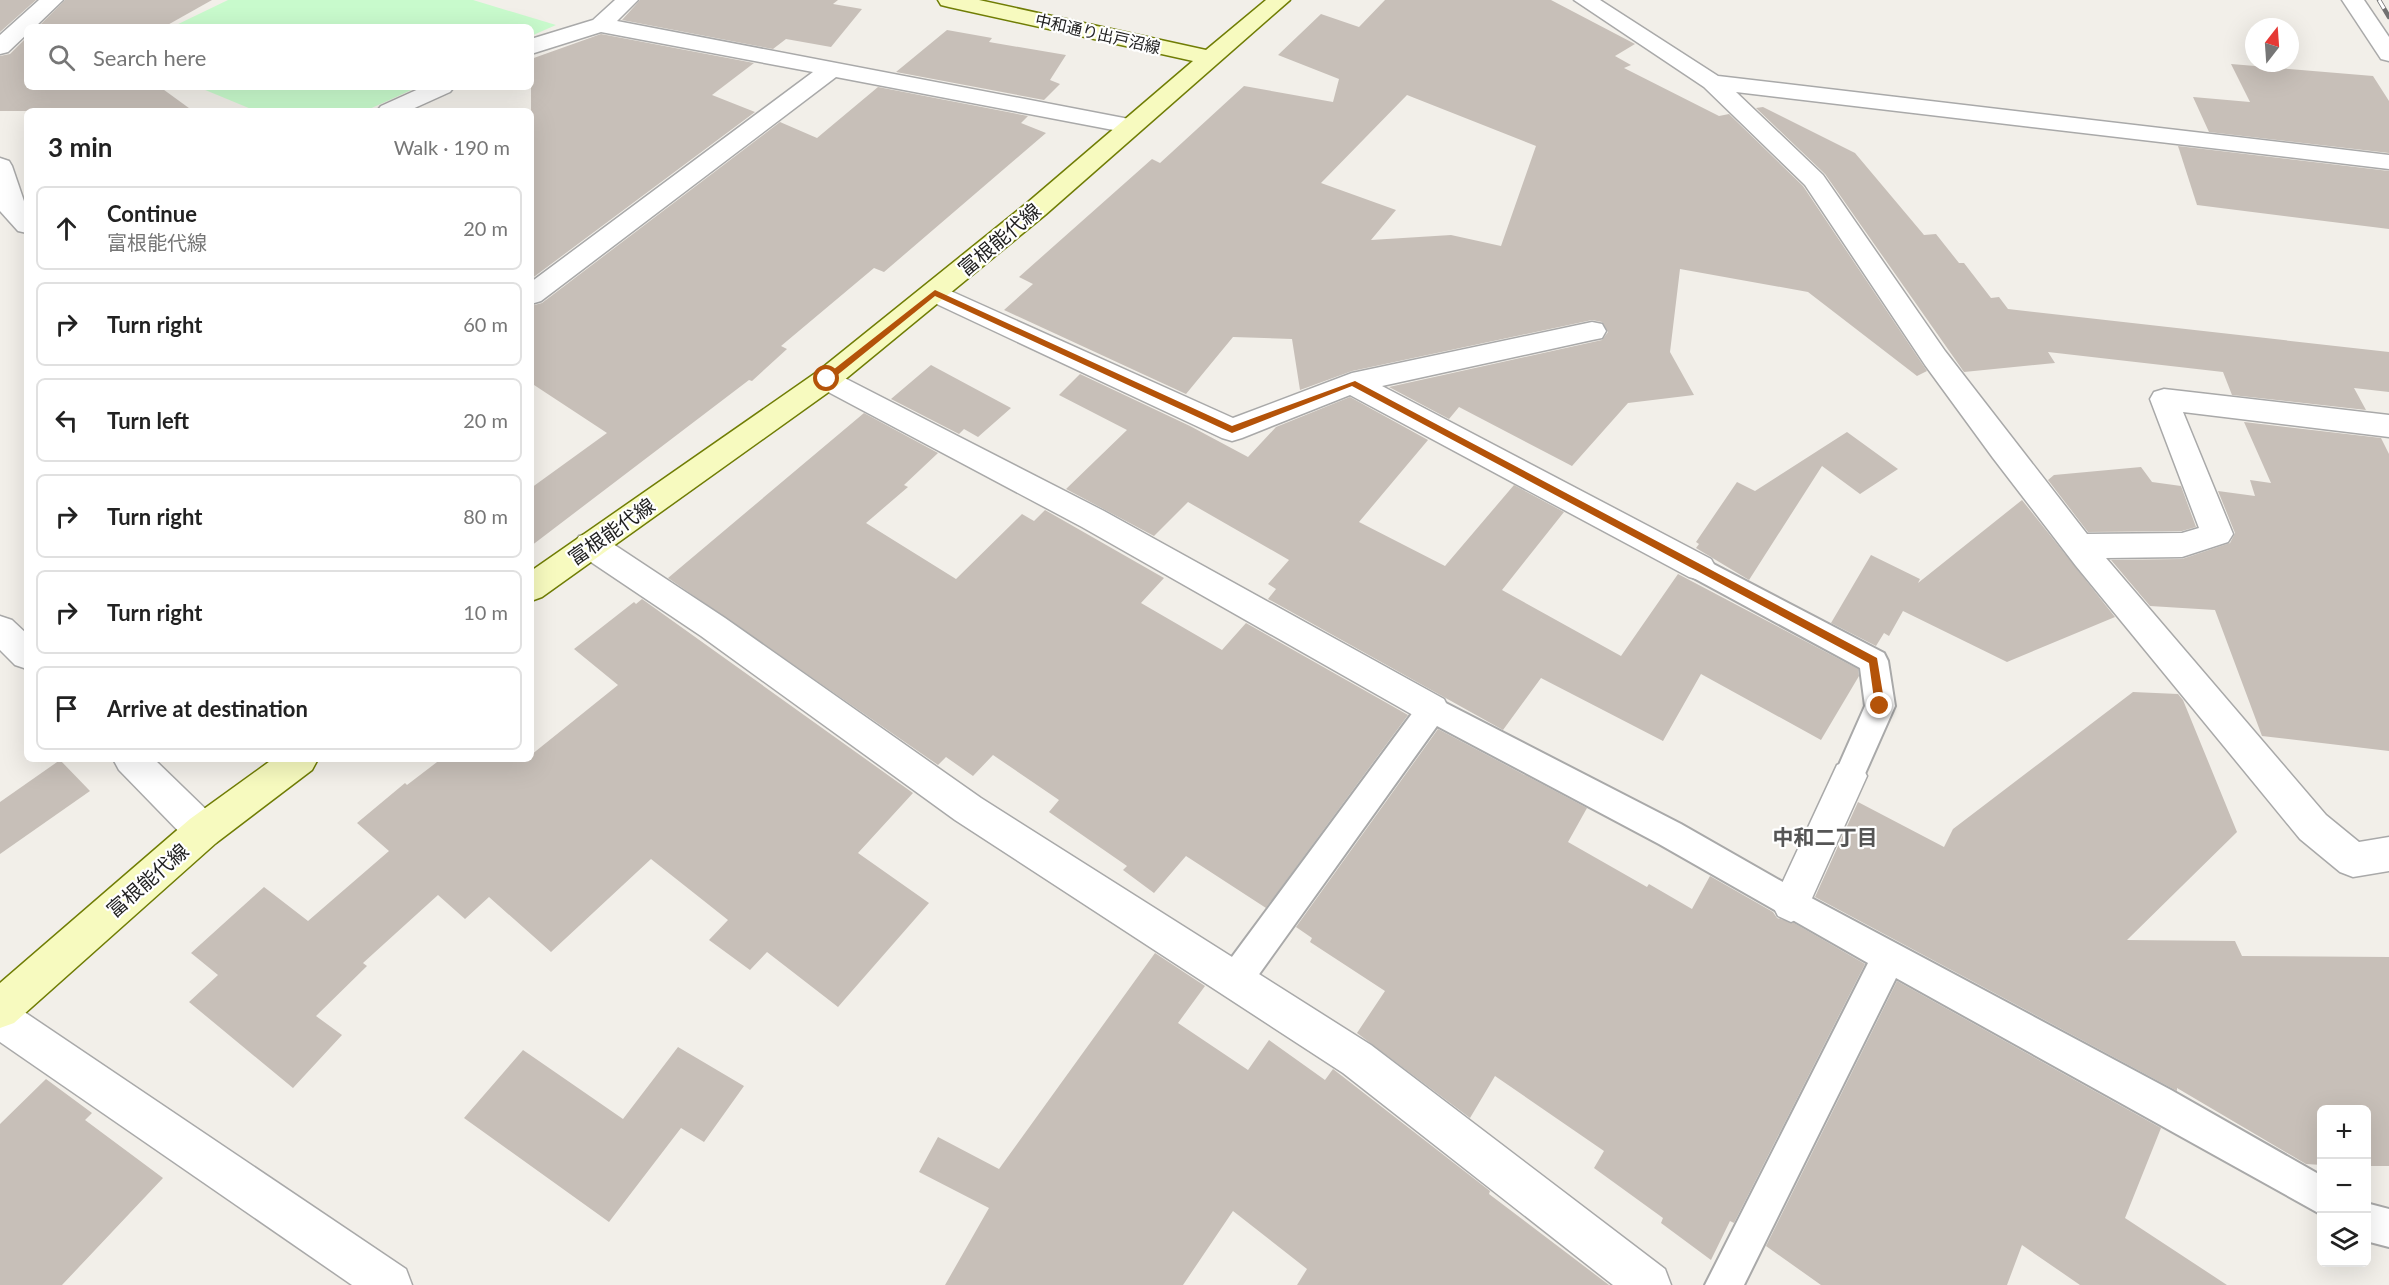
<!DOCTYPE html>
<html lang="en">
<head>
<meta charset="utf-8">
<style>
  :root { --surface:#fff; --page:#f6f6f6; --text:#222; --muted:#767676; --line:#e0e0e0 }
  body { margin:0; font-family:Lato,"Noto Sans JP",sans-serif; background:var(--page); color:var(--text) }
  .controls { position:absolute; right:18px; bottom:18px; display:grid; overflow:hidden; border-radius:9px; box-shadow:0 6px 24px #0002 }
  .controls button { width:54px; height:54px; display:grid; place-items:center; padding:0; border:0; border-bottom:2px solid var(--line); background:var(--surface); color:var(--text); font:30px sans-serif }
  .compass { position:absolute; left:2245px; top:18px; width:54px; height:54px; border-radius:50%; background:var(--surface); box-shadow:0 6px 24px #0002; rotate:17deg }
  .stop { position:absolute; width:18px; height:18px; margin:-14px; border:4px solid #b45309; border-radius:50%; background:#fff }
  .stop.end { background:#b45309; border-color:#fff; box-shadow:0 2px 6px #0008 }
  .list { margin:0; padding:0; list-style:none }
  h2 { display:flex; justify-content:space-between; align-items:center; height:78px; margin:0; padding:0 24px; font-size:26px }
  h2 small { font-size:20px; font-weight:400; color:var(--muted) }
  .list li { display:grid; grid-template-columns:39px 1fr auto; gap:18px; align-items:center; box-sizing:border-box; height:84px; margin:0 12px 12px; padding:0 12px; border:2px solid var(--line); border-radius:9px }
  .list b { display:block; font-size:22px; white-space:nowrap }
  .list p { margin:0; font-size:20px; white-space:nowrap; color:var(--muted) }
  .list em { font-size:20px; font-style:normal; color:var(--muted) }
  .icon { flex:none; width:33px; height:33px; fill:none; stroke:currentColor; stroke-width:2; stroke-linecap:round; stroke-linejoin:round }
  .map { position:relative; flex:none; width:2389px; height:1285px; overflow:hidden }
  .search { position:absolute; background:var(--surface); box-shadow:0 6px 24px #0002; left:24px; top:24px; width:510px; height:66px; display:flex; align-items:center; gap:15px; box-sizing:border-box; padding:0 21px; border-radius:9px; color:var(--muted); font-size:22px }
  .panel { position:absolute; background:var(--surface); box-shadow:0 6px 24px #0002; left:24px; top:108px; width:510px; height:654px; border-radius:9px }
  .map>svg:first-child { display:block }
  .park { fill:#c8facc }
  .building { fill:#c7bfb8; fill-rule:evenodd }
  .lines { fill:none; stroke-linecap:round; stroke-linejoin:round }
  .lane-casing { stroke:#a9a9a9; stroke-width:4 }
  .street-casing { stroke:#a9a9a9; stroke-width:3 }
  .secondary-casing { stroke:#707d05; stroke-width:3 }
  .lane { fill:#fff; fill-rule:evenodd }
  .street { fill:#fff; fill-rule:evenodd }
  .secondary { fill:#f7fabf; fill-rule:evenodd }
  .rail-casing { stroke:#707070; stroke-width:4.5 }
  .rail { stroke:#fff; stroke-width:3; stroke-dasharray:10; stroke-linecap:butt }
  .route { fill:#b45309 }
  .labels { text-anchor:middle; dominant-baseline:central; stroke-width:4.5; stroke-linejoin:round; paint-order:stroke }
  .far-street-label { font-size:16px; fill:#222; stroke:#fff }
  .street-label { font-size:20px; fill:#222; stroke:#fff }
  .neighbourhood-label { font-size:21px; font-weight:bold; fill:#555; stroke:#fff }
</style>
</head>
<body>
<div class="map">
<svg width="2389" height="1285" viewBox="0 0 2389 1285">
  <rect width="100%" height="100%" fill="#f2efe9"/>
  <g class="park">
    <polygon points="228,0 473,0 556,25 531,36 531,27 172,27"/>
    <polygon points="198,87 418,87 365,111 256,111"/>
  </g>
  <g class="building">
    <polygon points="0,0 36,0 0,32"/>
    <polygon points="65,0 212,0 164,27 38,27"/>
    <polygon points="640,0 838,0 833,4 862,9 831,47 786,39 773,49 622,20"/>
    <path d="M1385 0H1551L1635 44 1615 56 1631 65 1624 68 1719 116 1729 114 1803 186 1927 371 1917 376 1808 292 1680 269 1670 352 1694 395 1628 403 1572 466 1459 407 1449 419 1389 387 1602 340 1608 332 1602 322 1592 320 1352 371 1300 390 1292 339 1233 337 1186 394 1004 310 1033 284 1019 277 1152 159 1160 163 1244 86 1333 102 1339 79 1278 55 1321 14 1359 27ZM1407 95 1536 146 1501 246 1451 235 1371 240 1396 210 1321 183Z"/>
    <polygon points="947,30 992,38 989,42 1066,55 1050,80 1060,84 1044,100 896,72"/>
    <polygon points="601,34 754,63 712,95 755,112 531,279 531,59"/>
    <polygon points="27,37 27,87 160,87 193,111 0,111 0,56 10,54"/>
    <polygon points="2231,64 2373,76 2389,101 2389,153 2209,132 2193,97 2250,102"/>
    <polygon points="878,87 1028,116 1021,123 1046,133 884,272 874,268 781,346 787,349 752,381 749,380 531,546 531,488 607,433 531,383 531,306 542,303 780,122 817,138"/>
    <polygon points="1763,107 1855,153 1924,235 1936,234 1959,263 1964,263 1991,298 1999,297 2008,309 2389,352 2389,392 2354,388 2366,410 2232,395 2223,372 2048,352 2055,363 1964,372 1825,174 1756,108"/>
    <polygon points="2178,146 2389,171 2389,229 2197,205"/>
    <polygon points="931,365 1011,408 978,437 964,429 959,434 891,399"/>
    <polygon points="1080,374 1190,426 1248,457 1276,427 1350,397 1428,440 1359,522 1445,566 1514,485 1564,512 1502,590 1621,656 1678,574 1858,669 1859,676 1821,740 1701,674 1663,741 1541,678 1503,730 1268,599 1276,589 1268,584 1289,560 1188,502 1154,536 1066,489 1127,430 1059,395"/>
    <polygon points="864,413 938,453 904,485 908,487 866,523 956,579 1022,514 1034,521 1045,510 1164,578 1141,603 1222,650 1246,623 1408,715 1266,908 1186,856 1154,893 1123,870 1127,866 1049,812 1059,800 993,755 973,776 946,757 938,765 668,578"/>
    <polygon points="2244,422 2381,438 2389,454 2389,751 2262,736 2215,610 2150,606 2111,560 2182,559 2230,543 2235,533 2218,491 2255,496 2250,480 2271,483"/>
    <polygon points="1847,432 1898,469 1860,494 1822,466 1749,580 1696,548 1699,544 1696,542 1737,482 1755,491"/>
    <polygon points="2141,467 2152,482 2181,486 2196,527 2182,531 2088,532 2048,480 2054,475"/>
    <polygon points="2022,500 2115,617 2007,662 1903,611 1889,636 1884,633 1876,646 1831,623 1871,555 1920,579 1918,583"/>
    <polygon points="642,599 913,793 858,853 929,903 838,1007 767,952 750,970 709,940 728,920 651,859 551,952 489,897 465,919 438,895 363,963 367,966 316,1016 342,1035 293,1088 189,1002 218,975 191,953 264,887 308,921 389,851 357,823 405,783 407,785 441,759 531,759 531,755 618,685 574,649 634,602 636,604"/>
    <polygon points="2133,692 2178,694 2183,700 2237,832 2127,940 2235,941 2242,956 2389,957 2389,1166 2367,1166 2367,1110 2322,1110 2322,1165 2306,1164 2177,1088 2177,1091 1815,897 1858,802 1944,847 1953,829"/>
    <polygon points="1438,729 1587,808 1568,842 1647,887 1649,884 1692,909 1710,876 1773,912 1777,918 1794,923 1865,964 1734,1223 1730,1221 1711,1260 1661,1223 1663,1218 1594,1168 1604,1151 1495,1076 1470,1118 1357,1033 1385,991 1310,942 1312,938 1296,927"/>
    <polygon points="60,760 90,791 0,854 0,802"/>
    <polygon points="1155,953 1205,986 1178,1023 1248,1070 1269,1040 1325,1080 1333,1069 1490,1191 1489,1194 1609,1285 1297,1285 1307,1269 1233,1211 1183,1285 945,1285 989,1208 919,1172 938,1137 999,1169"/>
    <polygon points="1897,981 2161,1128 2125,1218 2227,1285 2080,1285 2022,1245 2007,1285 1821,1285 1766,1246"/>
    <polygon points="678,1047 744,1086 704,1142 681,1128 609,1222 464,1118 523,1050 623,1119"/>
    <polygon points="46,1079 92,1113 85,1120 163,1178 62,1285 0,1285 0,1124"/>
  </g>
  <g class="lines">
    <g class="lane-casing">
      <g id="lane">
        <polygon points="1700,557 1884,653 1888,661 1895,706 1860,785 1849,789 1838,785 1834,776 1865,706 1860,668 1690,576 1686,568 1690,560"/>
        <polygon points="1432,696 1681,824 1802,893 2171,1090 2322,1176 2322,1215 1896,978 1744,1285 1705,1285 1868,963 1659,844 1437,726 1247,991 1235,996 1223,991 1218,980 1223,969 1422,700"/>
        <polygon points="2366,1203 2389,1209 2389,1247 2366,1241"/>
      </g>
    </g>
    <g class="street-casing">
      <g id="street">
        <polygon points="39,0 63,0 35,27 27,27 27,34 8,52 0,54 0,35"/>
        <polygon points="615,0 638,0 617,21 1129,119 1137,121 1141,126 1137,131 1129,133 836,77 541,301 531,304 531,282 813,72 601,32 531,54 531,39 593,20"/>
        <polygon points="1574,0 1600,0 1718,76 2389,155 2389,169 1736,92 1823,175 1945,351 2087,534 2182,533 2199,528 2150,399 2154,392 2164,389 2389,415 2389,437 2183,412 2233,534 2228,542 2182,557 2106,558 2326,815 2359,842 2389,837 2389,871 2353,877 2340,872 2300,839 2076,566 1993,458 1925,365 1805,185 1704,87"/>
        <polygon points="2342,0 2364,0 2389,37 2389,61 2381,59"/>
        <polygon points="423,87 454,87 450,92 408,111 377,111 381,106"/>
        <polygon points="0,158 9,161 12,166 27,210 27,233 18,231 0,211"/>
        <polygon points="935,284 1233,418 1352,373 1592,322 1602,324 1606,331 1602,338 1592,340 1382,386 1711,559 1716,568 1711,577 1700,580 1689,577 1350,395 1242,438 1232,441 1222,438 926,299 922,293 926,287"/>
        <polygon points="827,369 1104,511 1444,699 1449,709 1444,719 1432,723 1420,719 1082,527 817,386 813,379 817,372"/>
        <polygon points="590,533 601,536 725,618 981,798 1371,1045 1665,1269 1671,1285 1613,1285 1343,1073 955,820 701,636 579,554 574,545 579,536"/>
        <polygon points="0,616 12,620 27,634 27,669 15,665 0,650"/>
        <polygon points="113,759 154,759 216,819 221,831 216,843 203,847 190,843 119,770"/>
        <polygon points="1849,760 1861,765 1867,776 1804,916 1791,922 1778,916 1772,904 1778,892 1837,765"/>
        <polygon points="0,1000 14,1005 406,1269 412,1285 352,1285 0,1042"/>
      </g>
    </g>
    <g class="secondary-casing">
      <g id="secondary">
        <polygon points="938,0 979,0 1206,50 1266,0 1290,0 1045,215 837,386 542,597 531,601 531,571 817,372 1027,203 1193,61 949,7 941,5"/>
        <polygon points="273,759 318,759 312,770 216,843 14,1023 0,1028 0,983 190,819"/>
      </g>
    </g>
    <use href="#lane" class="lane"/>
    <use href="#street" class="street"/>
    <use href="#secondary" class="secondary"/>
    <g class="rail-casing">
      <polyline id="rail" points="2379,0 2389,17"/>
    </g>
    <use href="#rail" class="rail"/>
  </g>
  <polygon class="route" points="935,290 1232,426 1355,381 1877,658 1885,706 1880,710 1875,706 1869,663 1352,386 1232,433 935,296 830,381 824,381 824,377"/>
  <g class="labels">
    <g class="far-street-label">
      <text transform="translate(1098 33) rotate(13)">中和通り出戸沼線</text>
    </g>
    <g class="street-label">
      <text transform="translate(999 239) rotate(-40)">富根能代線</text>
      <text transform="translate(611 531) rotate(-35)">富根能代線</text>
      <text transform="translate(147 880) rotate(-41)">富根能代線</text>
    </g>
    <g class="neighbourhood-label">
      <text x="1825" y="836">中和二丁目</text>
    </g>
  </g>
</svg>
<div class="controls">
<button>+</button>
<button>−</button>
<button><svg class="icon" aria-label="layers" viewBox="0 0 24 24"><path d="M12 4l9 5-9 5-9-5zM3 14l9 5 9-5"/></svg></button>
</div>
<svg class="compass" viewBox="-18 -18 36 36"><path d="M0-13l5 13h-10z" fill="#e53935"/><path d="M0 13l5-13h-10z" fill="#767676"/></svg>
<div class="stop" style="left:827px;top:379px"></div>
<div class="stop end" style="left:1880px;top:706px"></div>
<div class="search"><svg class="icon" aria-label="search" viewBox="0 0 24 24"><circle cx="10" cy="10" r="6"/><path d="M15 15l6 6"/></svg>Search here</div>
<section class="panel">
<h2>3 min<small>Walk · 190 m</small></h2>
<ul class="list">
<li><svg class="icon" aria-label="ahead" viewBox="0 0 24 24"><path d="M12 20V5M6 11l6-6 6 6"/></svg><div><b>Continue</b><p>富根能代線</p></div><em>20 m</em></li>
<li><svg class="icon" aria-label="right" viewBox="0 0 24 24"><path d="M7 20v-9h11M14 6l5 5-5 5"/></svg><div><b>Turn right</b></div><em>60 m</em></li>
<li><svg class="icon" aria-label="left" viewBox="0 0 24 24"><path d="M17 20v-9H6M10 6l-5 5 5 5"/></svg><div><b>Turn left</b></div><em>20 m</em></li>
<li><svg class="icon" aria-label="right" viewBox="0 0 24 24"><path d="M7 20v-9h11M14 6l5 5-5 5"/></svg><div><b>Turn right</b></div><em>80 m</em></li>
<li><svg class="icon" aria-label="right" viewBox="0 0 24 24"><path d="M7 20v-9h11M14 6l5 5-5 5"/></svg><div><b>Turn right</b></div><em>10 m</em></li>
<li><svg class="icon" aria-label="arrive" viewBox="0 0 24 24"><path d="M6 21V4h12l-3 4 3 4H6"/></svg><div><b>Arrive at destination</b></div></li>
</ul>
</section>
</div>
</body>
</html>
